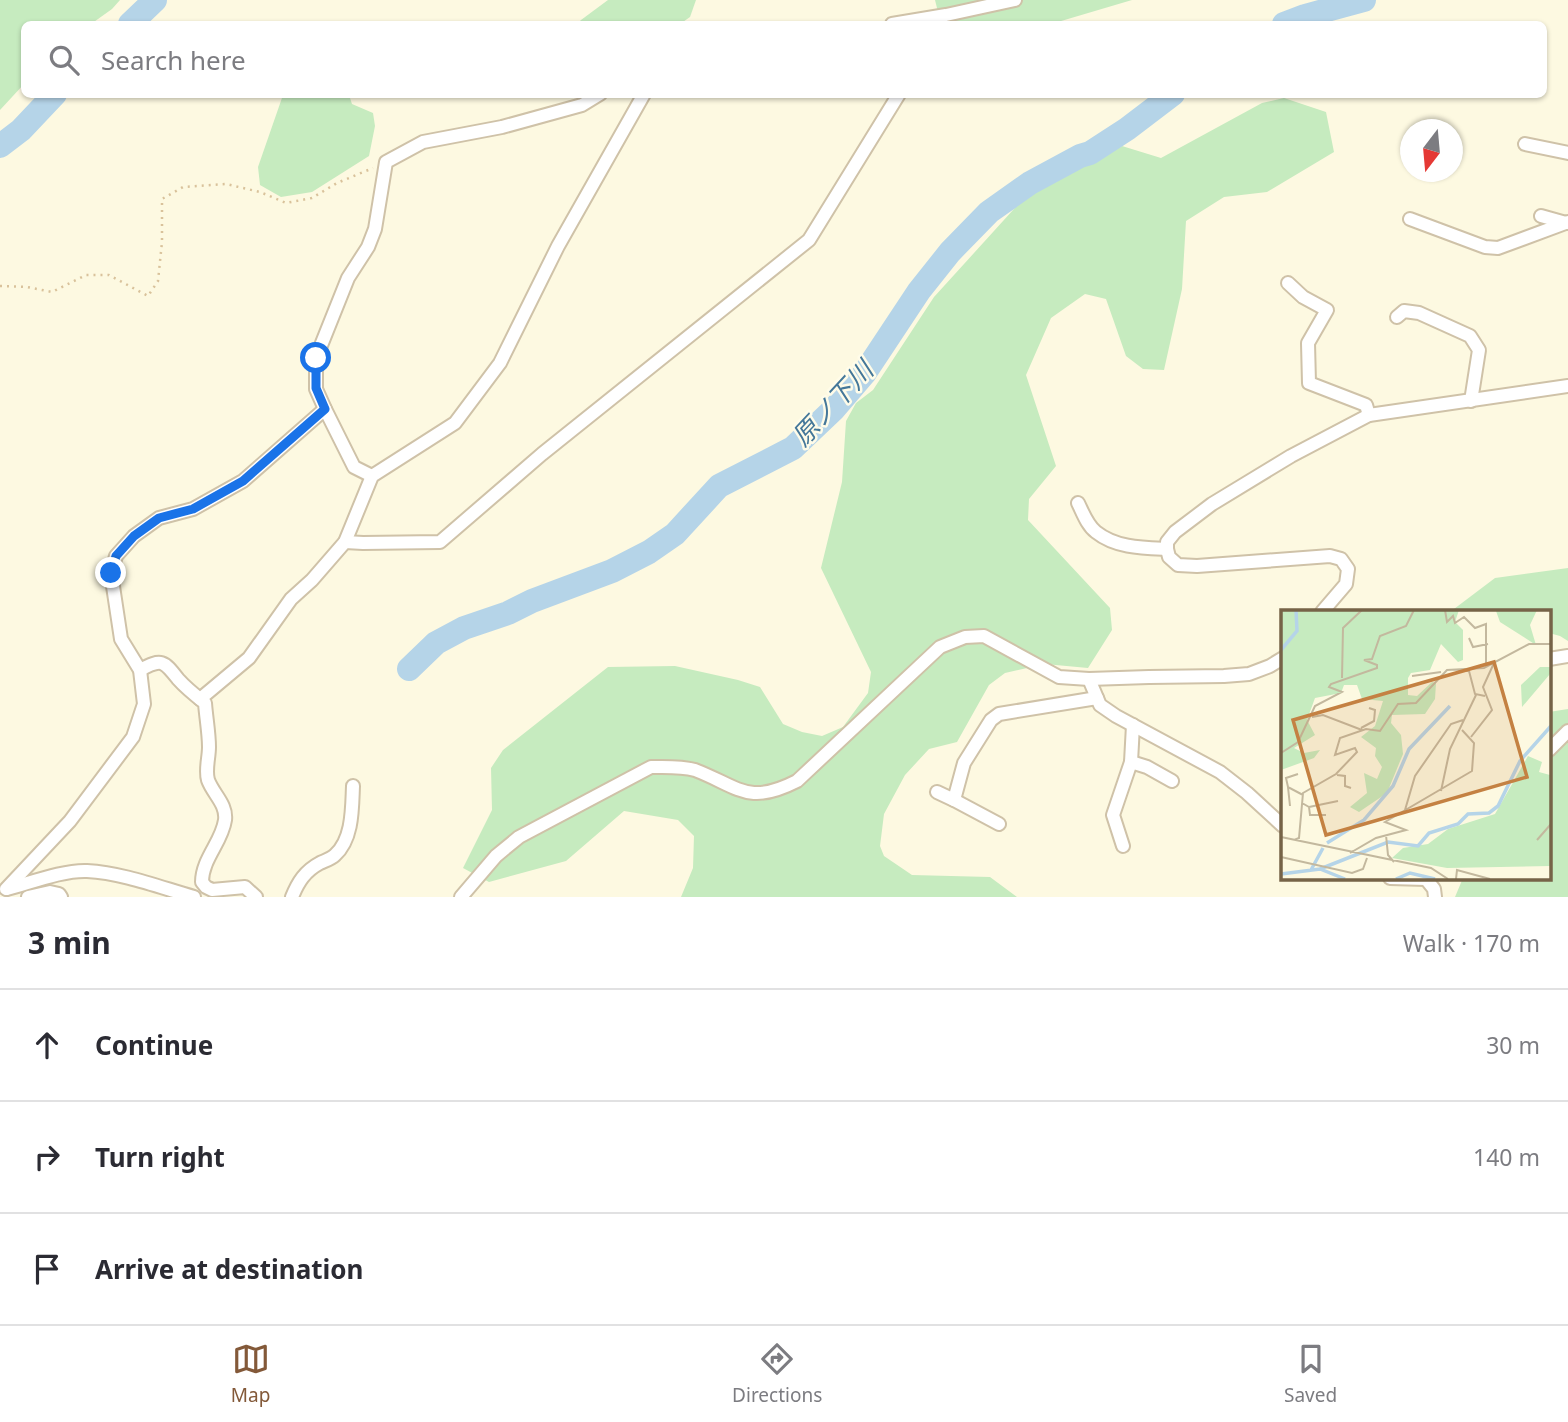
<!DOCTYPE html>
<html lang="en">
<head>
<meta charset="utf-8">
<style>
  :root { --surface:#fff; --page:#f2f2f3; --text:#2b2b33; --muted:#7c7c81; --line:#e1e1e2; --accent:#835939 }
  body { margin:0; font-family:"Noto Sans","Noto Sans JP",sans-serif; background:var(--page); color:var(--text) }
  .compass { position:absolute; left:1400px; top:119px; width:63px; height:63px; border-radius:50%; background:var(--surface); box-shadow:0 2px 5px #0004; rotate:196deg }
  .stop { position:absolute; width:21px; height:21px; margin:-16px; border:5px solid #1a73e8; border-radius:50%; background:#fff }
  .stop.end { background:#1a73e8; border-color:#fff; box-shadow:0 2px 7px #0008 }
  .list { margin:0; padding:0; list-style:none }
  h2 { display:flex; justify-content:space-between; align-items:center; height:91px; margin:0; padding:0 28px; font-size:30px }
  h2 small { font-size:23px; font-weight:400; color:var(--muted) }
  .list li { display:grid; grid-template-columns:46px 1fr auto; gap:21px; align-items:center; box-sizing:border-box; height:112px; padding:0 28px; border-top:2px solid var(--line) }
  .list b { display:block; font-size:26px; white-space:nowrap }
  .list em { font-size:23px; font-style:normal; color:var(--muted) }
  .icon { flex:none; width:38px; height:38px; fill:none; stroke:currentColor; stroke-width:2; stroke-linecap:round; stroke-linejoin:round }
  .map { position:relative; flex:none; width:1568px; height:897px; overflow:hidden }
  .search { position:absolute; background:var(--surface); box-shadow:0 2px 5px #0004; left:21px; right:21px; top:21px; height:77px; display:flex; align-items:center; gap:18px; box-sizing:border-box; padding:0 24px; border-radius:10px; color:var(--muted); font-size:26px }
  .sheet { height:427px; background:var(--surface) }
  nav { display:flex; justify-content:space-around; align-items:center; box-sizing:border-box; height:98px; border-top:2px solid var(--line); background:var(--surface); font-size:19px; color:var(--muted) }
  nav a { display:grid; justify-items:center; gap:4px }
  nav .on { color:var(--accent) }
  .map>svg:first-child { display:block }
  .green { fill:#c6ebbf }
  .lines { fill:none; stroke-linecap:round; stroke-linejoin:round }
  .river { stroke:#b5d4e8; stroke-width:24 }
  .minor-casing { stroke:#cfc2a8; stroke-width:16 }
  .path { stroke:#d9c29b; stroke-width:2.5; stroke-dasharray:2 5; stroke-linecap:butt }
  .minor { stroke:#fff; stroke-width:12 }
  .route { stroke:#1a73e8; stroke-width:9 }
  .labels { text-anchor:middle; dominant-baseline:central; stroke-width:5; stroke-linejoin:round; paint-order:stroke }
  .water-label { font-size:26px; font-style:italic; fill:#479; stroke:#fffce9 }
  .inset-river { fill:none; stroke:#b5d4e8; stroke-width:3.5 }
  .inset-road { fill:none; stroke:#c3b89e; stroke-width:2 }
  .view { fill:#c48142; fill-opacity:0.15; stroke:#c48142; stroke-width:3.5 }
  .inset-edge { fill:none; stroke:#766347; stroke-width:3.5 }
</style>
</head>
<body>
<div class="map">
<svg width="1568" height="897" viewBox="0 0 1568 897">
  <rect width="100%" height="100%" fill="#fdf9e1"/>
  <g class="green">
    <polygon points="0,0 120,0 112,9 91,24 24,24 24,84 0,110"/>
    <polygon points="608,0 696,0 690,17 680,24 577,24 581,20"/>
    <polygon points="935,0 1132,0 1051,24 941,24"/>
    <polygon points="283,95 349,95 352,104 373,113 375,126 369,156 312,192 281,197 260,185 258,167"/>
    <polygon points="1284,98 1326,112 1334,152 1267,192 1224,197 1186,221 1182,289 1164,370 1143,369 1126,356 1106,299 1085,294 1051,318 1026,375 1056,466 1029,499 1028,520 1110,608 1112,630 1088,668 1045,664 1005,673 989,685 957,742 929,749 905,775 884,814 880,846 884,856 912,875 990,877 1017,897 681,897 693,868 694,836 678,820 624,811 566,861 489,882 463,868 492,810 491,768 503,750 608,667 675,666 738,680 760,687 783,724 802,732 822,736 843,727 868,693 871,672 821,568 842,482 846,421 856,403 873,390 934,297 1044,176 1122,146 1161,158 1262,103"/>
    <polygon points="1568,568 1568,641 1560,636 1549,633 1549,612 1450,612 1495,578"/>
    <polygon points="1568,709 1568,897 1455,897 1463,878 1549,878 1549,712"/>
  </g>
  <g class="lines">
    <g class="river">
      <polyline points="130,24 155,0"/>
      <polyline points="1284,24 1305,16 1364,0"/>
      <polyline points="0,146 21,130 55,94"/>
      <polyline points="409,669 436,643 464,628 508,613 532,601 612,571 649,552 675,534 719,486 793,448 834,409 864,374 919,291 950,252 989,212 1030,183 1080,156 1090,153 1127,129 1173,94"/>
    </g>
    <g class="minor-casing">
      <g id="minor">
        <polyline points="892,24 946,15 1015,0"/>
        <polyline points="1525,144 1568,153"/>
        <polyline points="1541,216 1566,223"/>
        <polyline points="1410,219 1485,247 1498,248 1568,222"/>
        <polyline points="1288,283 1303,297 1327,310 1308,343 1309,383 1366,405 1369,415"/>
        <polyline points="1397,317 1404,311 1419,313 1470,336 1479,350 1471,401"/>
        <polyline points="372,476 354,467 325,409 316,389 316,358 348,278 368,247 375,229 386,162 423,142 502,127 582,105 600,94"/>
        <path d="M1078 503C1083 513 1087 525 1096 532 1116 548 1143 548 1167 549"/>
        <polyline points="345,542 363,543 440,542 542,454 809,240 899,94"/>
        <polyline points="1322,612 1346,584 1348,569 1341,559 1330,556 1197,566 1178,565 1169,557 1167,549 1167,542 1175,532 1212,504 1291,456 1369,415 1568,386"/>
        <polyline points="1549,659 1568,656"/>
        <path d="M140 670C162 658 164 661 178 679 186 688 196 696 205 703 206 717 209 733 209 747 209 758 205 770 208 780 213 794 227 804 225 820 222 842 202 859 202 882L206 887 212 890 245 887 256 897"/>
        <polyline points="1089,679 1100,705 1116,716 1220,772 1247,793 1283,826"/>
        <polyline points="200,699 249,658 291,599 312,580 345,542 372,476 455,423 500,363 558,246 644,94"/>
        <polyline points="1549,750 1568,731"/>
        <polyline points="1131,762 1147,767 1172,781"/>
        <polyline points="937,792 954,800"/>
        <polyline points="999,824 954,800 964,763 991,720 999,714 1097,698"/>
        <polyline points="1123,846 1113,815 1131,762 1133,725"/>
        <polyline points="1390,878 1426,879 1428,878"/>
        <polyline points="1426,879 1434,889 1435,897"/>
        <polyline points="6,889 70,821 133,737 144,704 140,670 121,639 111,573 116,556 134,536 159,518 193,509 243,481 325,409"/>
        <path d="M7 889C30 883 63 870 87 871 123 873 159 887 194 897"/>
        <polyline points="28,897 50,892 59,894 61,897"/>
        <path d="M292 897C298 882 305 871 320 863 324 861 331 859 335 855 353 839 352 808 353 786"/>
        <path d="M461 897 496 856 519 837 651 767C665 767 681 766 695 770 739 787 748 806 797 781L940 647 965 637 984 636 1059 677 1089 679 1149 677 1224 676 1249 674 1270 666 1283 658"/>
      </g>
    </g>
    <polyline class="path" points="0,286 27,287 52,292 86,275 109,275 148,296 158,281 162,242 162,199 183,187 226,184 260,192 286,203 312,198 337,183 373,168"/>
    <use href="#minor" class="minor"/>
  </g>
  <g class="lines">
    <polyline class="route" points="111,573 116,556 134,536 159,518 193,509 243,481 325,409 316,388 316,358"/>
  </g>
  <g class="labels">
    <g class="water-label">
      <text transform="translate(832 403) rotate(-47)">原ノ下川</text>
    </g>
  </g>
  <g transform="translate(1281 610)">
    <rect width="270" height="270" fill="#fdf9e1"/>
    <path d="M178 0 174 12 182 20V50L177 52 160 34 149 60 130 63 127 68V85L136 86 151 72 155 73 154 89 144 104 111 105 110 113 120 125 122 144 106 183 78 202 69 197 86 183 83 163 96 169 101 157 94 146 95 138 80 127 94 116 102 91 81 89 76 75H63L60 83 34 88 26 110 34 125 13 138 23 143 39 140 33 148 0 160V1ZM256 0 249 15 255 35 219 12 215 1ZM259 57H269V64L241 97 240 75ZM247 146 261 152 258 162 269 165V256L166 258 111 248 122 238 147 234 167 219 214 204Z" fill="#c6ebbf"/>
    <path class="inset-river" d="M0 40 16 21 15 0M46 233 83 210 112 176 128 139 169 96M39 259 107 232 137 236 148 223 177 214 187 204 208 203 217 196 239 151 270 116M30 260 42 238M0 264 39 259 64 269M115 269 129 263 154 269"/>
    <path class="inset-road" d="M164 0 166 12 172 6 174 13 183 7 194 18 205 14V53H209M188 28 192 37 207 34M177 61H188L194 84 204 86M131 66 160 62M61 68 62 18 81 0M31 107 42 105 81 120M80 118 93 111 94 100 88 98M190 127 211 100 202 77 213 53M0 143 17 132 34 96 61 82 48 77 50 74 96 58V55L83 50 91 49 99 26 125 16 133 0M56 165 64 166V176L70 178M7 177 5 168 17 164M160 181 169 139 195 85M21 193 28 197 29 205H45M9 196 7 177 22 185M28 197 57 191M124 200 134 166 170 114 182 110M105 225 107 245 113 252M0 227 150 258 167 269M13 230 18 228 22 183 55 164 76 142 74 138 54 145 59 128 85 119 99 121 117 94 135 93 166 60 203 58 248 34H270M256 230 270 214M69 243 95 228 125 220 104 212 191 161 193 133 181 120M0 247 71 263 82 259 86 248M175 269 176 260 209 269"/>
    <path class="view" d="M213 52 246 167 45 225 12 110Z"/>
    <rect width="270" height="270" class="inset-edge"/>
  </g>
</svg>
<svg class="compass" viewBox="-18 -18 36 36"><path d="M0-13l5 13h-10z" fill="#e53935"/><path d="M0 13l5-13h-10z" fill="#7c7c81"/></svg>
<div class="stop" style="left:316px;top:358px"></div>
<div class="stop end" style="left:111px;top:573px"></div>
<div class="search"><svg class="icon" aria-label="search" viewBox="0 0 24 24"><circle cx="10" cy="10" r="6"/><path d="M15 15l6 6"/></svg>Search here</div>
</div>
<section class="sheet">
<h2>3 min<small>Walk · 170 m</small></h2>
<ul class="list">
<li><svg class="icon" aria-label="ahead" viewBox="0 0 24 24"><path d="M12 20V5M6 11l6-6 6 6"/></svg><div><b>Continue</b></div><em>30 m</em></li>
<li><svg class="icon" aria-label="right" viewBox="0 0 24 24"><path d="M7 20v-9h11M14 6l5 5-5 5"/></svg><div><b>Turn right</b></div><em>140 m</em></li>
<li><svg class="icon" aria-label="arrive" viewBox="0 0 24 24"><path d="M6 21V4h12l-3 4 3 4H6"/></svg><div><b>Arrive at destination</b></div></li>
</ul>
</section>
<nav>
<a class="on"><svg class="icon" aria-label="map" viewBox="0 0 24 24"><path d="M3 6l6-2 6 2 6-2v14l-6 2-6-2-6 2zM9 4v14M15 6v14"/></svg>Map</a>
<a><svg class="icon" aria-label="directions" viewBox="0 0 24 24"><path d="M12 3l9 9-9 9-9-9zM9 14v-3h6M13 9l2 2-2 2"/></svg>Directions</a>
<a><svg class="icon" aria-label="saved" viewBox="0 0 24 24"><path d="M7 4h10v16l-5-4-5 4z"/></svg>Saved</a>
</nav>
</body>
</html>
